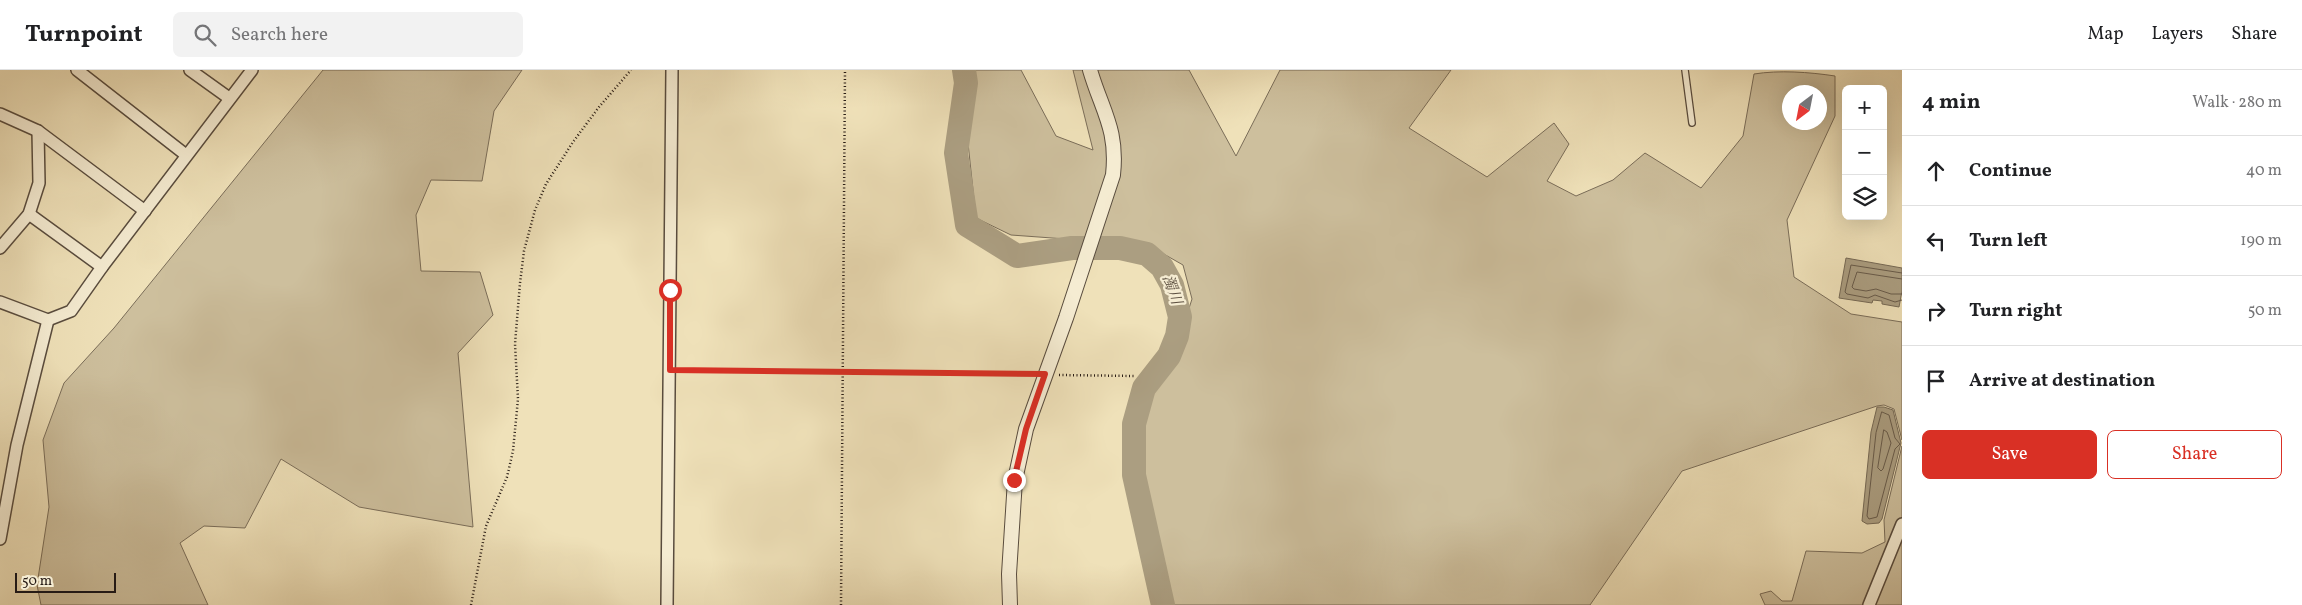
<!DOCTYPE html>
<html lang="en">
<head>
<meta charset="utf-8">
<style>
  :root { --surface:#fff; --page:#f2f2f2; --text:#202124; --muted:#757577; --line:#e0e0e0; --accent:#d93025 }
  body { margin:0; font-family:Vollkorn,"Noto Serif JP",serif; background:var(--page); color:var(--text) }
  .controls { position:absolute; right:15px; top:15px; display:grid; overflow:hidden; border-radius:8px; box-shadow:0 5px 20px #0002 }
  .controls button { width:45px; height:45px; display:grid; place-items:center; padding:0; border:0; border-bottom:1px solid var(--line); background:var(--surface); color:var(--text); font:25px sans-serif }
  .compass { position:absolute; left:1782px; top:15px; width:45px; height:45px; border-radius:50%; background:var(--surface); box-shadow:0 5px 20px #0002; rotate:212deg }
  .scale { position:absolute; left:15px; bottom:12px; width:101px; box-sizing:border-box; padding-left:5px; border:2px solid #271b15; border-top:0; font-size:14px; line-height:18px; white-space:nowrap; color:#271b15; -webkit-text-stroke:4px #f5ecd2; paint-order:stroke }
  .stop { position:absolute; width:15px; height:15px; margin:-11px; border:4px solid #d93025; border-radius:50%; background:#fff }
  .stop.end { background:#d93025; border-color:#fff; box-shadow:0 1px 5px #0008 }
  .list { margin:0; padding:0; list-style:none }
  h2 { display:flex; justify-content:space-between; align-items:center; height:65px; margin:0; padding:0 20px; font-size:21px }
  h2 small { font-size:16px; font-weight:400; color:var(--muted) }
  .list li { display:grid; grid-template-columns:32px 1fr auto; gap:15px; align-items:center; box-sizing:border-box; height:70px; padding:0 20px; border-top:1px solid var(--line) }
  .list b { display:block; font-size:19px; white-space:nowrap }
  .list em { font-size:16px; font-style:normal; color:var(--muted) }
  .actions { display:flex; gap:10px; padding:15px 20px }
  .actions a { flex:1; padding:11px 0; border:1px solid var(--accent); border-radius:8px; text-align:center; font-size:18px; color:var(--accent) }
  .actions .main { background:var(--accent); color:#fff }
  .icon { flex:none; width:28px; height:28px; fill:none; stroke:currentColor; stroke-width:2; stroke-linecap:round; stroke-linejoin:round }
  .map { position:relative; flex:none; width:1902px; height:535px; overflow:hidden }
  header { display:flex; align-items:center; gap:30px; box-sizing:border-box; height:70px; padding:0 25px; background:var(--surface); border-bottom:1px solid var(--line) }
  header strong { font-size:24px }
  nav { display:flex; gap:28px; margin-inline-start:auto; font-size:18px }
  .search { width:350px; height:45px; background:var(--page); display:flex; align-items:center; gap:12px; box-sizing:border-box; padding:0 18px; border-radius:8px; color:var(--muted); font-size:19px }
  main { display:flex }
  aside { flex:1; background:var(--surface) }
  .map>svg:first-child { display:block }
  .green { fill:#cdbf9d; stroke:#7a6d59; fill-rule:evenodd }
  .water { fill:#ab9e81; stroke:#766a56 }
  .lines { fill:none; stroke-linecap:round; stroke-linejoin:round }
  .shore { stroke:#695c4b; stroke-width:1 }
  .river { stroke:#ab9e81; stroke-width:24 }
  .service-casing { stroke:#594c3e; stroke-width:8 }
  .minor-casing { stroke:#594c3e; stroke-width:14 }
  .tertiary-casing { stroke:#594c3e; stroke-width:16 }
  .path { stroke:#271b15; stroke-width:2.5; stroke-dasharray:1 2.5; stroke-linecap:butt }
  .service { stroke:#f5ecd2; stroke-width:5.5 }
  .minor { stroke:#f5ecd2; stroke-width:11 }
  .tertiary { stroke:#f5ecd2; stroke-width:14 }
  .route { stroke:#d93025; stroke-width:6 }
  .labels { text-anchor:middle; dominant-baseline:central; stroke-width:4.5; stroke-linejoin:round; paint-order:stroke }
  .water-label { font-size:15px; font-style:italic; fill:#5c4f40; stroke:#f5ecd2 }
</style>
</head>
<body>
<header>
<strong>Turnpoint</strong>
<div class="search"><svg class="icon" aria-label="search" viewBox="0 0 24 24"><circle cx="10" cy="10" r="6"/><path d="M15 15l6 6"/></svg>Search here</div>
<nav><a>Map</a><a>Layers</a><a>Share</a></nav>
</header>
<main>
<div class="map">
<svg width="1902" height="535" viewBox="0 0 1902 535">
  <rect width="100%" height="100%" fill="#efe1b9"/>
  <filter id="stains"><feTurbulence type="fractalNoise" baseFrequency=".004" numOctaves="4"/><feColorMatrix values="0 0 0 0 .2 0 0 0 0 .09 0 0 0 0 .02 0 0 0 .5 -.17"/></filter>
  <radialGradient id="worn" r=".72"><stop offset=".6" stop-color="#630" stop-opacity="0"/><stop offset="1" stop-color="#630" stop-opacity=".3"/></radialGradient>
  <g class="green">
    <polygon points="323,0 522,0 494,41 482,111 431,110 416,145 421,201 480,202 493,245 458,283 473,457 359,437 281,389 245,458 204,456 180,473 208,535 41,535 37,515 49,437 43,370 64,313 114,258"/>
    <path d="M968 0H1021L1056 66 1093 80 1073 0H1189L1236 86 1280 0H1451L1409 58 1487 107 1554 53 1569 74 1547 111 1576 126 1613 110 1645 83 1701 118 1743 66 1754 4C1779 0 1809 2 1835 6V46L1787 150 1794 207 1851 244 1902 252V370L1894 339 1884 335 1877 336 1682 401 1590 535H1169L1137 405V354L1147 320 1172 291 1192 229 1183 195 1148 175 1011 165 976 148 968 73ZM1790 22H1820V52H1790Z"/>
    <polygon points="1902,376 1902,535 1765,535 1760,524 1771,521 1782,531 1792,531 1806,481 1862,483 1885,472 1884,450"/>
  </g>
  <g class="water">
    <polygon points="1846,188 1902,198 1902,221 1899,237 1882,234 1882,231 1873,230 1872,233 1839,228"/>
    <polygon points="1877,337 1884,337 1893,340 1901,373 1882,449 1879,453 1867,454 1862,451 1871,362"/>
  </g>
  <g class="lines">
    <g class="shore">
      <polyline points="1902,203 1851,195 1845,222 1847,224 1868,228 1875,225 1895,232 1902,230"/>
      <polyline points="1902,209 1857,202 1852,217 1854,219 1866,221 1876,219 1891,224 1902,224"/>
      <polygon points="1882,342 1889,345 1895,368 1900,374 1895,379 1877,447 1869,449 1867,446 1876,363"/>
      <polygon points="1884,360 1887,362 1891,373 1883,399 1881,401 1878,398"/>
    </g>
    <polyline class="river" points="964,0 966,13 956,83 967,155 1017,186 1072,178 1120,178 1147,184 1162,197 1172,215 1180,247 1177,266 1169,286 1144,318 1134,354 1134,405 1163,535"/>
    <g class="service-casing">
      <polyline id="service" points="1685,0 1692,53"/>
    </g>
    <g class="minor-casing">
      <g id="minor">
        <polyline points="77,0 186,85"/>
        <polyline points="190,0 229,28"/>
        <polyline points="0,44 38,61 145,141"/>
        <polyline points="29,144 102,197"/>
        <polyline points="0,178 29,144 39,113 38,61"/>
        <polyline points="0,232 48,250 71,241 102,197 252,0"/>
        <polyline points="0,469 17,375 48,250"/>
        <polyline points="667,535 672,0"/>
        <polyline points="1869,535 1902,454"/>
      </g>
    </g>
    <g class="tertiary-casing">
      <path id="tertiary" d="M1010 535 1009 504 1015 410 1026 359 1066 248 1113 105C1118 59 1102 41 1090 0"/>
    </g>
    <g class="path">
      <polyline points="682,300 1031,304"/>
      <polyline points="1059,305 1135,306"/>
      <polyline points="471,535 486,456 507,407 513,381 518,329 515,274 520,213 524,181 535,140 546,114 573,72 599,37 631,0"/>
      <polyline points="841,535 845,0"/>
    </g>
    <use href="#service" class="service"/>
    <use href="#minor" class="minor"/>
    <use href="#tertiary" class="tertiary"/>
  </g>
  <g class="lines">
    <polyline class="route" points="670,220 670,300 1045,304 1026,359 1014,410"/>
  </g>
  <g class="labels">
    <g class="water-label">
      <text transform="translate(1171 220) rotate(70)">濁川</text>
    </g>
  </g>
  <rect width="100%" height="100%" filter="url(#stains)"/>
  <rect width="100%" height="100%" fill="url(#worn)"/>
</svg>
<div class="controls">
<button>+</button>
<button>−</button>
<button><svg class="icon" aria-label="layers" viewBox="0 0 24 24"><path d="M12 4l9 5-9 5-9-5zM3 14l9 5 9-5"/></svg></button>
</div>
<svg class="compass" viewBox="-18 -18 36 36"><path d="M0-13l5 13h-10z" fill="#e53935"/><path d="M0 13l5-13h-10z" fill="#757577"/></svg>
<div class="scale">50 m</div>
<div class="stop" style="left:670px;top:220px"></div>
<div class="stop end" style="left:1014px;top:410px"></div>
</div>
<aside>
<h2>4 min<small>Walk · 280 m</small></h2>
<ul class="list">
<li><svg class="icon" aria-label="ahead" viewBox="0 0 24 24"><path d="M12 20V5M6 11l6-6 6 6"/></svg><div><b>Continue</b></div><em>40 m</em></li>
<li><svg class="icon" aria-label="left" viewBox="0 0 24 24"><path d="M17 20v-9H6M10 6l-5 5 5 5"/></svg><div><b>Turn left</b></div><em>190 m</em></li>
<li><svg class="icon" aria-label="right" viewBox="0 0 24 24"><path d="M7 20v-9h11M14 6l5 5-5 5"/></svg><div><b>Turn right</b></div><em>50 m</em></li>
<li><svg class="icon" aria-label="arrive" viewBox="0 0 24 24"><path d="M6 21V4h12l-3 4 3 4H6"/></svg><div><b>Arrive at destination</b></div></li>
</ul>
<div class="actions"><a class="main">Save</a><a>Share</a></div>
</aside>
</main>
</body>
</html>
